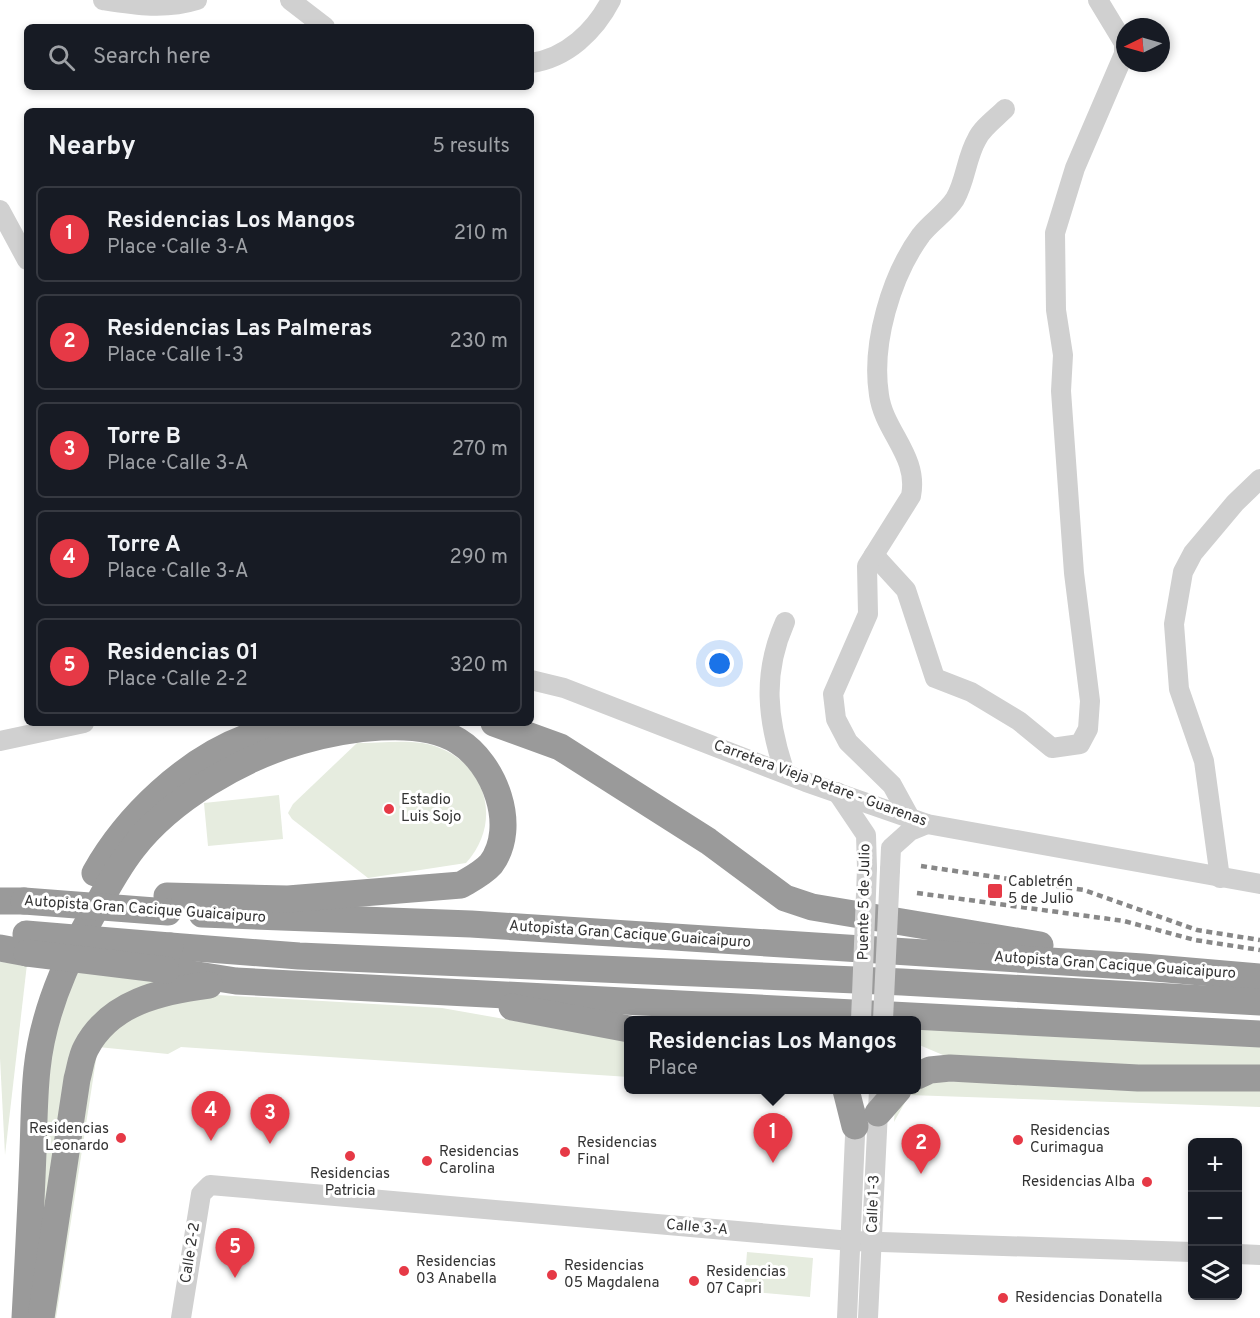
<!DOCTYPE html>
<html lang="en">
<head>
<meta charset="utf-8">
<style>
  :root { --surface:#171b24; --page:#242831; --text:#f1f3f6; --muted:#9ea1a6; --line:#363941; --accent:#e63946 }
  body { margin:0; font-family:Overpass,sans-serif; background:var(--page); color:var(--text) }
  .controls { position:absolute; right:18px; bottom:18px; display:grid; overflow:hidden; border-radius:9px; box-shadow:0 3px 9px #0003 }
  .controls button { width:54px; height:54px; display:grid; place-items:center; padding:0; border:0; border-bottom:2px solid var(--line); background:var(--surface); color:var(--text); font:30px sans-serif }
  .compass { position:absolute; left:1116px; top:18px; width:54px; height:54px; border-radius:50%; background:var(--surface); box-shadow:0 3px 9px #0003; rotate:265deg }
  .you { position:absolute; left:720px; top:664px; width:21px; height:21px; margin:-15px; border:4px solid #fff; border-radius:50%; background:#1a73e8; box-shadow:0 0 0 9px #1a73e833 }
  .badge { display:grid; place-items:center; width:39px; height:39px; border-radius:50%; background:var(--accent); color:#fff; font-size:20px; font-weight:700 }
  .pin { position:absolute; translate:-50% -50px; filter:drop-shadow(0 2px 3px #0008) }
  .pin::after { content:''; position:absolute; top:32px; width:21px; height:18px; background:inherit; clip-path:polygon(0 0,100% 0,50% 100%) }
  .popup { position:absolute; left:624px; top:1016px; width:297px; height:78px; box-sizing:border-box; display:grid; place-content:center; border-radius:9px; background:var(--surface); filter:drop-shadow(0 2px 4px #0005); font-size:20px; white-space:nowrap; color:var(--muted) }
  .popup b { font-size:22px; color:var(--text) }
  .popup::after { content:''; position:absolute; left:50%; top:100%; margin-left:-12px; border:12px solid transparent; border-top-color:var(--surface) }
  .list { margin:0; padding:0; list-style:none }
  h2 { display:flex; justify-content:space-between; align-items:center; height:78px; margin:0; padding:0 24px; font-size:26px }
  h2 small { font-size:20px; font-weight:400; color:var(--muted) }
  .list li { display:grid; grid-template-columns:39px 1fr auto; gap:18px; align-items:center; box-sizing:border-box; height:96px; margin:0 12px 12px; padding:0 12px; border:2px solid var(--line); border-radius:9px }
  .list b { display:block; font-size:22px; white-space:nowrap }
  .list p { margin:0; font-size:20px; white-space:nowrap; color:var(--muted) }
  .list em { font-size:20px; font-style:normal; color:var(--muted) }
  .icon { flex:none; width:33px; height:33px; fill:none; stroke:currentColor; stroke-width:2; stroke-linecap:round; stroke-linejoin:round }
  .map { position:relative; flex:none; width:1260px; height:1318px; overflow:hidden }
  .search { position:absolute; background:var(--surface); box-shadow:0 3px 9px #0003; left:24px; top:24px; width:510px; height:66px; display:flex; align-items:center; gap:15px; box-sizing:border-box; padding:0 21px; border-radius:9px; color:var(--muted); font-size:22px }
  .panel { position:absolute; background:var(--surface); box-shadow:0 3px 9px #0003; left:24px; top:108px; width:510px; height:618px; border-radius:9px }
  .map>svg:first-child { display:block }
  .green { fill:#e6ecdf }
  .lines { fill:none; stroke-linecap:round; stroke-linejoin:round }
  .minor { stroke:#d0d0d0; stroke-width:20 }
  .highway { stroke:#9a9a9a; stroke-width:27 }
  .rail { stroke:#888; stroke-width:4.5; stroke-dasharray:6 4.5; stroke-linecap:butt }
  .minor-bridge { stroke:#d0d0d0; stroke-width:20 }
  .highway-bridge { stroke:#9a9a9a; stroke-width:27 }
  .poi-dot { fill:#e63946; stroke:#fff; stroke-width:2 }
  .labels { text-anchor:middle; dominant-baseline:central; stroke-width:6; stroke-linejoin:round; paint-order:stroke }
  .street-label { font-size:15px; fill:#333; stroke:#fff }
  .poi-label { font-size:15px; fill:#333; stroke:#fff; text-anchor:start }
</style>
</head>
<body>
<div class="map">
<svg width="1260" height="1318" viewBox="0 0 1260 1318">
  <rect width="100%" height="100%" fill="#fff"/>
  <g class="green">
    <path d="M357 743C378 743 401 740 422 743 482 753 507 818 466 863L368 878 292 819 288 813 293 804Z"/>
    <polygon points="279,795 283,839 208,846 204,803"/>
    <polygon points="0,962 27,964 5,1155 0,1058"/>
    <polygon points="71,970 163,979 100,1018 35,1318 41,1094"/>
    <path d="M200 994 442 1008 629 1041V1077L181 1047 168 1054 98 1047 56 1318H50L49 1301 81 1081C100 1014 136 1002 200 994Z"/>
    <polygon points="917,1028 1260,1042 1260,1070 950,1058 917,1044"/>
    <polygon points="917,1081 1260,1086 1260,1107 909,1095 894,1122 895,1106 905,1090 917,1090"/>
    <polygon points="747,1252 813,1258 810,1297 744,1291"/>
  </g>
  <g class="lines">
    <g class="minor">
      <path d="M103 0C135 5 165 10 197 0"/>
      <polyline points="290,0 325,27"/>
      <path d="M531 63C567 58 595 31 611 0"/>
      <polyline points="0,210 27,260"/>
      <polyline points="874,555 906,590 935,678 971,692 1019,721 1052,748 1080,744 1088,729 1090,701 1074,573 1061,391 1063,355 1056,310 1055,233 1075,168 1124,54 1124,43 1098,0"/>
      <polyline points="531,680 564,688 806,782 927,824 1260,884"/>
      <polyline points="0,741 84,723"/>
      <path d="M785 773C767 720 762 674 785 622"/>
      <polyline points="837,792 866,835 867,868"/>
      <path d="M909 816 892 785 848 742 836 719 833 694 868 614 867 566 911 496C919 456 884 432 879 395 871 344 891 276 921 235 931 222 946 213 955 199 966 180 966 158 977 139 982 128 996 118 1005 109"/>
      <polyline points="890,870 891,848 910,831 927,824"/>
      <polyline points="1220,878 1204,761 1179,689 1174,624 1183,572 1193,553 1235,503 1260,479"/>
      <polyline points="1238,1254 1260,1255"/>
      <polyline points="181,1318 201,1194 210,1185 851,1241 1192,1252"/>
      <polyline points="847,1318 856,1113"/>
      <polyline points="868,1318 879,1090"/>
    </g>
    <g class="highway">
      <polyline points="494,723 560,747 708,841 785,898 812,907 1040,945"/>
      <path d="M95 873C127 816 186 760 248 737 264 731 281 727 297 723"/>
      <polyline points="0,901 24,901"/>
      <polyline points="202,914 471,924 1143,967 1260,977"/>
      <polyline points="170,946 299,956 902,982 1260,1002"/>
      <polyline points="0,948 27,953"/>
      <polyline points="166,970 236,981 1260,1034"/>
      <polyline points="512,1007 629,1029"/>
      <polyline points="917,1076 930,1070 950,1068 1138,1078 1260,1078"/>
      <polyline points="846,1090 855,1126"/>
      <polyline points="878,1113 898,1090"/>
      <path d="M25 1318C28 1263 31 1208 33 1152 34 1125 34 1097 37 1069 42 1021 62 970 85 928 100 901 114 872 133 848 171 799 241 758 301 741 344 729 418 716 458 741 494 763 519 826 491 864 483 873 471 879 461 885L288 899 167 896"/>
      <path d="M41 1318 77 1079C80 1069 81 1057 86 1048 110 1002 162 991 209 985"/>
    </g>
    <g class="rail">
      <polyline points="921,866 1084,890 1197,930 1260,940"/>
      <polyline points="917,893 1124,921 1195,940 1260,950"/>
    </g>
    <g class="minor-bridge">
      <polyline points="861,1020 867,868"/>
      <polyline points="883,1020 890,870"/>
    </g>
    <g class="highway-bridge">
      <polyline points="24,901 168,912"/>
      <polyline points="26,934 170,946"/>
      <polyline points="27,953 166,970"/>
    </g>
  </g>
  <g class="poi-dot">
    <circle cx="389" cy="809" r="6"/>
    <rect x="987" y="883" width="16" height="16" rx="3"/>
    <circle cx="121" cy="1138" r="6"/>
    <circle cx="1018" cy="1140" r="6"/>
    <circle cx="565" cy="1152" r="6"/>
    <circle cx="350" cy="1156" r="6"/>
    <circle cx="427" cy="1161" r="6"/>
    <circle cx="1147" cy="1182" r="6"/>
    <circle cx="404" cy="1271" r="6"/>
    <circle cx="552" cy="1275" r="6"/>
    <circle cx="694" cy="1281" r="6"/>
    <circle cx="1003" cy="1298" r="6"/>
  </g>
  <g class="labels">
    <g class="street-label">
      <text transform="translate(820 784) rotate(20)">Carretera Vieja Petare - Guarenas</text>
      <text transform="translate(865 902) rotate(-89)">Puente 5 de Julio</text>
      <text transform="translate(145 910) rotate(4)">Autopista Gran Cacique Guaicaipuro</text>
      <text transform="translate(630 935) rotate(4)">Autopista Gran Cacique Guaicaipuro</text>
      <text transform="translate(1115 966) rotate(4)">Autopista Gran Cacique Guaicaipuro</text>
      <text transform="translate(874 1204) rotate(-88)">Calle 1-3</text>
      <text transform="translate(697 1228) rotate(5)">Calle 3-A</text>
      <text transform="translate(191 1253) rotate(-81)">Calle 2-2</text>
    </g>
    <g class="poi-label">
      <text x="401" y="800">Estadio<tspan x="401" dy="17">Luis Sojo</tspan></text>
      <text x="1008" y="882">Cabletrén<tspan x="1008" dy="17">5 de Julio</tspan></text>
      <text x="109" y="1129" text-anchor="end">Residencias<tspan x="109" dy="17">Leonardo</tspan></text>
      <text x="1030" y="1131">Residencias<tspan x="1030" dy="17">Curimagua</tspan></text>
      <text x="577" y="1143">Residencias<tspan x="577" dy="17">Final</tspan></text>
      <text x="439" y="1152">Residencias<tspan x="439" dy="17">Carolina</tspan></text>
      <text x="350" y="1174" text-anchor="middle">Residencias<tspan x="350" dy="17">Patricia</tspan></text>
      <text x="1135" y="1182" text-anchor="end">Residencias Alba</text>
      <text x="416" y="1262">Residencias<tspan x="416" dy="17">03 Anabella</tspan></text>
      <text x="564" y="1266">Residencias<tspan x="564" dy="17">05 Magdalena</tspan></text>
      <text x="706" y="1272">Residencias<tspan x="706" dy="17">07 Capri</tspan></text>
      <text x="1015" y="1298">Residencias Donatella</text>
    </g>
  </g>
</svg>
<div class="controls">
<button>+</button>
<button>−</button>
<button><svg class="icon" aria-label="layers" viewBox="0 0 24 24"><path d="M12 4l9 5-9 5-9-5zM3 14l9 5 9-5"/></svg></button>
</div>
<svg class="compass" viewBox="-18 -18 36 36"><path d="M0-13l5 13h-10z" fill="#e53935"/><path d="M0 13l5-13h-10z" fill="#9ea1a6"/></svg>
<div class="you"></div>
<div class="pin badge" style="left:773px;top:1163px">1</div>
<div class="popup"><b>Residencias Los Mangos</b>Place</div>
<div class="pin badge" style="left:921px;top:1174px">2</div>
<div class="pin badge" style="left:270px;top:1144px">3</div>
<div class="pin badge" style="left:211px;top:1141px">4</div>
<div class="pin badge" style="left:235px;top:1278px">5</div>
<div class="search"><svg class="icon" aria-label="search" viewBox="0 0 24 24"><circle cx="10" cy="10" r="6"/><path d="M15 15l6 6"/></svg>Search here</div>
<section class="panel">
<h2>Nearby<small>5 results</small></h2>
<ul class="list">
<li><span class="badge">1</span><div><b>Residencias Los Mangos</b><p>Place · Calle 3-A</p></div><em>210 m</em></li>
<li><span class="badge">2</span><div><b>Residencias Las Palmeras</b><p>Place · Calle 1-3</p></div><em>230 m</em></li>
<li><span class="badge">3</span><div><b>Torre B</b><p>Place · Calle 3-A</p></div><em>270 m</em></li>
<li><span class="badge">4</span><div><b>Torre A</b><p>Place · Calle 3-A</p></div><em>290 m</em></li>
<li><span class="badge">5</span><div><b>Residencias 01</b><p>Place · Calle 2-2</p></div><em>320 m</em></li>
</ul>
</section>
</div>
</body>
</html>
